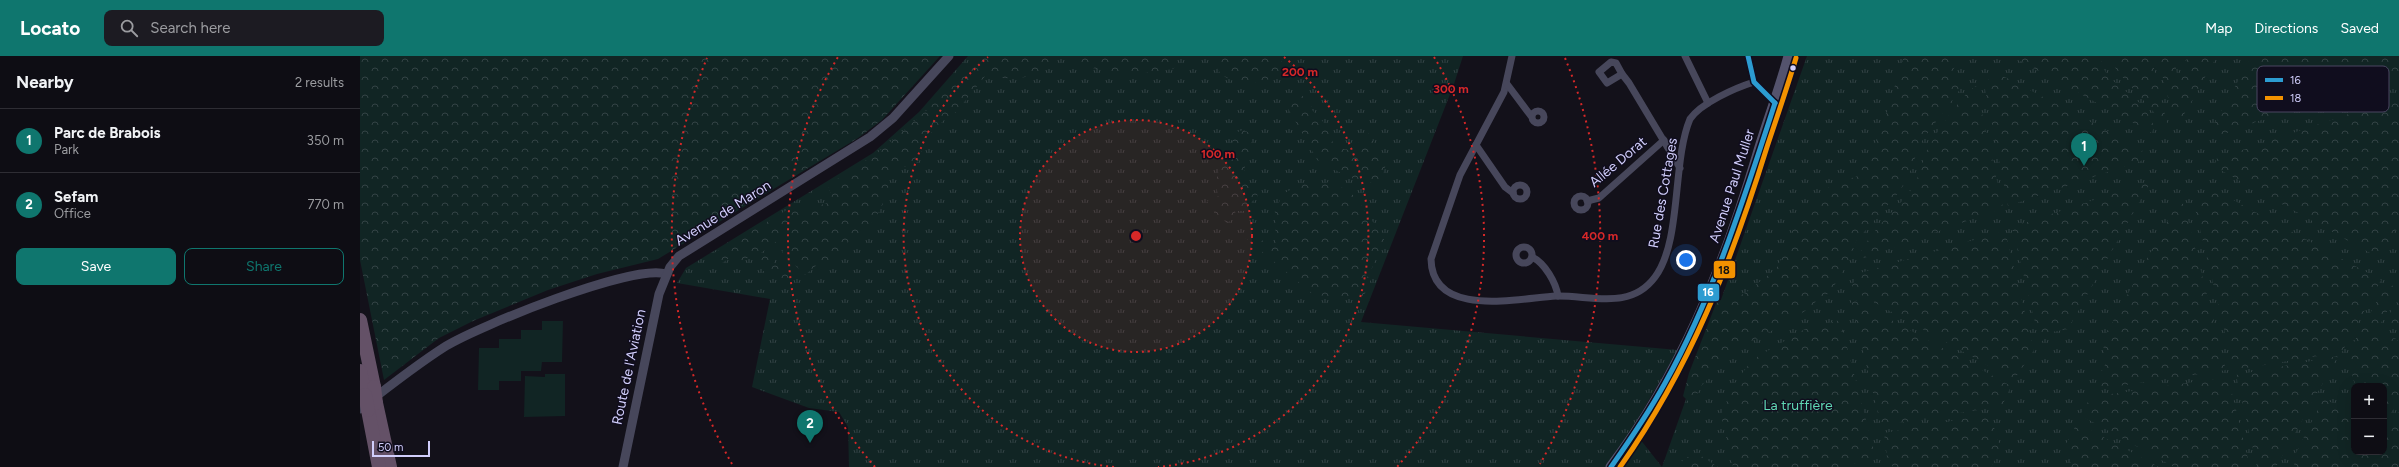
<!DOCTYPE html>
<html lang="en">
<head>
<meta charset="utf-8">
<style>
  :root { --surface:#0e0d14; --page:#1c1b22; --text:#f1f3f6; --muted:#9b9ca0; --line:#2e2d34; --accent:#0f766e }
  body { margin:0; font-family:Figtree,sans-serif; background:var(--page); color:var(--text) }
  .controls { position:absolute; right:12px; bottom:12px; display:grid; overflow:hidden; border-radius:8px; box-shadow:0 4px 16px #0002 }
  .controls button { width:36px; height:36px; display:grid; place-items:center; padding:0; border:0; border-bottom:1px solid var(--line); background:var(--surface); color:var(--text); font:20px sans-serif }
  .scale { position:absolute; left:12px; bottom:10px; width:58px; box-sizing:border-box; padding-left:4px; border:2px solid #d1cefc; border-top:0; font-size:11px; line-height:14px; white-space:nowrap; color:#d1cefc; -webkit-text-stroke:3px #100d1e; paint-order:stroke }
  .you { position:absolute; left:1326px; top:204px; width:14px; height:14px; margin:-10px; border:3px solid #fff; border-radius:50%; background:#1a73e8; box-shadow:0 0 0 6px #1a73e833 }
  .badge { display:grid; place-items:center; width:26px; height:26px; border-radius:50%; background:var(--accent); color:#fff; font-size:13px; font-weight:700 }
  .pin { position:absolute; translate:-50% -33px; filter:drop-shadow(0 1px 2px #0008) }
  .pin::after { content:''; position:absolute; top:21px; width:14px; height:12px; background:inherit; clip-path:polygon(0 0,100% 0,50% 100%) }
  .list { margin:0; padding:0; list-style:none }
  h2 { display:flex; justify-content:space-between; align-items:center; height:52px; margin:0; padding:0 16px; font-size:17px }
  h2 small { font-size:13px; font-weight:400; color:var(--muted) }
  .list li { display:grid; grid-template-columns:26px 1fr auto; gap:12px; align-items:center; box-sizing:border-box; height:64px; padding:0 16px; border-top:1px solid var(--line) }
  .list b { display:block; font-size:15px; white-space:nowrap }
  .list p { margin:0; font-size:13px; white-space:nowrap; color:var(--muted) }
  .list em { font-size:13px; font-style:normal; color:var(--muted) }
  .actions { display:flex; gap:8px; padding:12px 16px }
  .actions a { flex:1; padding:9px 0; border:1px solid var(--accent); border-radius:8px; text-align:center; font-size:14px; color:var(--accent) }
  .actions .main { background:var(--accent); color:#fff }
  .icon { flex:none; width:22px; height:22px; fill:none; stroke:currentColor; stroke-width:2; stroke-linecap:round; stroke-linejoin:round }
  .map { position:relative; flex:none; width:2039px; height:411px; overflow:hidden }
  header { display:flex; align-items:center; gap:24px; box-sizing:border-box; height:56px; padding:0 20px; background:var(--accent); color:#fff }
  header strong { font-size:19px }
  nav { display:flex; gap:22px; margin-inline-start:auto; font-size:14px }
  .search { width:280px; height:36px; background:var(--page); display:flex; align-items:center; gap:10px; box-sizing:border-box; padding:0 14px; border-radius:8px; color:var(--muted); font-size:15px }
  main { display:flex }
  aside { flex:1; background:var(--surface) }
  .map>svg:first-child { display:block }
  .grass { fill:url(#grass-tufts); fill-rule:evenodd }
  .forest { fill:url(#forest-crowns) }
  .garden { fill:#112524 }
  .lines { fill:none; stroke-linecap:round; stroke-linejoin:round }
  .minor { stroke:#47475b; stroke-width:7 }
  .tertiary { stroke:#47475b; stroke-width:9 }
  .secondary { stroke:#54536d; stroke-width:11 }
  .motorway { stroke:#645167; stroke-width:14 }
  .motorway-bridge { stroke:#645167; stroke-width:14 }
  .bus-1-casing { stroke:#100d1e; stroke-width:8 }
  .bus-2-casing { stroke:#100d1e; stroke-width:8 }
  .bus-1 { stroke:#2c9cd1; stroke-width:5 }
  .bus-2 { stroke:#f39200; stroke-width:5 }
  .ring { fill:none; stroke:#d62828; stroke-width:2; stroke-dasharray:2 4 }
  .bus-dot { fill:#d1cefc; stroke:#100d1e; stroke-width:1.5 }
  .labels { text-anchor:middle; dominant-baseline:central; stroke-width:3; stroke-linejoin:round; paint-order:stroke }
  .street-label { font-size:14px; fill:#d1cefc; stroke:#100d1e }
  .park-label { font-size:14px; fill:#5fd7b3; stroke:#100d1e }
  .key { fill:#100d1e; stroke:#4a4761; stroke-width:1 }
  .key-label { font-size:11px; fill:#d1cefc }
  .centre { fill:#d62828; stroke:#100d1e; stroke-width:2 }
  .ring-label { font-size:12px; text-anchor:middle; font-weight:bold; fill:#d62828; stroke:#100d1e; stroke-width:3; stroke-linejoin:round; paint-order:stroke }
  .line-badge { stroke:#100d1e; stroke-width:1.5 }
  .badge-label { font-size:11px; text-anchor:middle; font-weight:bold; fill:#fff }
  .pale-badge-label { font-size:11px; text-anchor:middle; font-weight:bold; fill:#111 }
</style>
</head>
<body>
<header>
<strong>Locato</strong>
<div class="search"><svg class="icon" aria-label="search" viewBox="0 0 24 24"><circle cx="10" cy="10" r="6"/><path d="M15 15l6 6"/></svg>Search here</div>
<nav><a>Map</a><a>Directions</a><a>Saved</a></nav>
</header>
<main>
<aside>
<h2>Nearby<small>2 results</small></h2>
<ul class="list">
<li><span class="badge">1</span><div><b>Parc de Brabois</b><p>Park</p></div><em>350 m</em></li>
<li><span class="badge">2</span><div><b>Sefam</b><p>Office</p></div><em>770 m</em></li>
</ul>
<div class="actions"><a class="main">Save</a><a>Share</a></div>
</aside>
<div class="map">
<svg width="2039" height="411" viewBox="0 0 2039 411">
  <defs>
    <pattern id="grass-tufts" width="24" height="20" patternUnits="userSpaceOnUse"><rect width="24" height="20" fill="#112524"/><path d="M3 7l-1-3M5 7V3M7 7l1-3M15 17l-1-3M17 17v-4M19 17l1-3" fill="none" stroke="#334345"/></pattern>
    <pattern id="forest-crowns" width="20" height="18" patternUnits="userSpaceOnUse"><rect width="20" height="18" fill="#112524"/><path d="M2 6a3 3 0 1 1 6 0M12 15a3 3 0 1 1 6 0" fill="none" stroke="#334345"/></pattern>
  </defs>
  <rect width="100%" height="100%" fill="#13111a"/>
  <g class="grass">
    <polygon points="608,0 1103,0 1094,28 1001,266 1318,294 1272,373 1302,411 489,411 488,371 479,356 449,352 392,331 410,243 317,227 326,212 513,97 559,56"/>
    <path d="M1447 0H2039V411H1302ZM1994 330H2024V396H1994Z"/>
  </g>
  <g class="forest">
    <polygon points="0,0 580,0 522,64 498,82 298,203 237,218 188,234 113,265 79,282 24,324 0,204"/>
    <path d="M615 0H695C684 25 648 25 626 19L596 56 584 64 558 90 564 99C555 110 549 112 535 110L521 121 529 128C527 141 519 158 511 168 499 183 485 180 477 204L469 209 458 208 445 219 422 196 431 182 429 176 401 197 372 208 369 202 361 208 349 200 432 151C447 155 459 148 473 146L468 129 516 98 566 55Z"/>
    <polygon points="712,0 814,0 816,9 813,13 764,20 717,8"/>
    <polygon points="857,0 923,0 918,21 884,30 861,19 857,11"/>
    <polygon points="1544,0 1600,0 1592,16 1604,28 1561,86 1548,121 1540,135 1497,184 1487,208 1470,237 1459,242 1450,252 1417,272 1382,290 1363,306 1342,329 1336,340 1340,348 1336,353 1323,340 1329,317 1357,245 1384,238 1416,213 1428,190 1434,166 1471,129 1498,120 1520,78"/>
    <path d="M1651 0H1741C1741 20 1759 29 1772 40 1782 48 1789 59 1794 70L1792 77Z"/>
    <path d="M1749 0H1791L1807 67 1802 68C1792 49 1751 14 1749 0Z"/>
    <polygon points="1797,0 1814,0 1818,25 1828,0 1857,0 1822,62 1814,64"/>
    <polygon points="1892,0 2039,0 2039,18 1926,55 1849,83 1847,81"/>
    <polygon points="1641,19 1782,93 1783,104 1648,150 1624,28 1630,22"/>
    <path d="M1616 30 1643 152 1504 202 1501 196C1512 173 1533 157 1549 137 1557 126 1561 113 1564 102 1569 86 1602 37 1616 30Z"/>
    <polygon points="934,37 950,43 952,54 966,69 975,92 991,94 1009,77 1026,108 1020,129 991,122 958,105 925,47"/>
    <polygon points="2039,41 2039,167 2021,203 1855,111 1856,103"/>
    <path d="M883 74 890 77C897 98 873 114 891 134L898 133 897 143 892 145 889 155H875L876 160 867 167 854 156 847 145 859 140C851 122 862 107 873 92L872 78Z"/>
    <polygon points="1791,125 1708,273 1692,276 1680,287 1652,171"/>
    <path d="M969 126C979 130 989 134 996 142 1005 153 1008 165 1021 172L1024 184 1012 212 1005 219 1011 223 1004 240 988 242 954 239 882 179 886 173C896 179 904 190 916 187 914 174 918 162 913 149L919 147 921 139 943 127 952 132Z"/>
    <polygon points="1851,132 2021,224 1982,296 1874,314 1833,144 1845,140"/>
    <polygon points="1817,147 1824,148 1866,314 1732,334 1745,309 1743,284"/>
    <polygon points="1645,175 1674,294 1654,324 1494,235 1492,229 1500,217"/>
    <path d="M408 197 416 200 414 207C426 209 432 210 435 222L426 225 403 215 398 205Z"/>
    <polygon points="2027,227 2039,233 2017,274 2025,284 2035,282 2039,286 2039,346 2024,367 2024,356 2031,351 2024,348 2024,330 1996,330 1989,310 1993,288"/>
    <polygon points="1490,241 1651,330 1642,350 1521,370"/>
    <path d="M2039 244V272C2023 267 2030 253 2039 244Z"/>
    <polygon points="1480,264 1516,402 1480,411 1373,411 1361,359 1373,330 1392,304 1445,273"/>
    <polygon points="1978,300 1916,411 1897,411 1876,319"/>
    <polygon points="1868,321 1890,411 1814,411 1720,359 1731,341"/>
    <polygon points="1963,343 1992,355 1994,358 1994,396 2024,396 2024,375 2039,355 2039,411 1934,411 1935,399"/>
    <polygon points="1630,358 1641,394 1631,411 1533,411 1527,401 1524,377"/>
    <polygon points="1717,367 1799,411 1707,411 1711,407 1710,401 1703,394"/>
    <path d="M1338 398 1358 411H1320C1321 402 1329 400 1338 398Z"/>
  </g>
  <g class="garden">
    <polygon points="182,265 203,265 202,306 182,306 181,315 161,315 161,325 139,325 139,334 118,334 119,292 139,292 139,283 161,283 161,274 182,274"/>
    <polygon points="185,318 205,318 205,360 164,361 165,320 185,321"/>
  </g>
  <g class="lines">
    <g class="minor">
      <path d="M1152 0 1144 36 1100 119 1071 203C1072 263 1159 242 1196 240 1230 239 1270 255 1295 221 1322 185 1312 106 1330 63 1341 47 1375 32 1394 26"/>
      <polyline points="1325,0 1348,47"/>
      <polyline points="1388,0 1394,26 1415,47"/>
      <polygon points="1251,6 1256,7 1262,18 1247,27 1239,16"/>
      <polyline points="1262,18 1269,27 1320,112"/>
      <polyline points="1147,28 1171,60"/>
      <circle cx="1178" cy="61" r="6"/>
      <polyline points="1116,89 1145,131 1153,137"/>
      <circle cx="1160" cy="136" r="7"/>
      <circle cx="1221" cy="147" r="7"/>
      <polyline points="1227,145 1239,142 1304,84"/>
      <circle cx="1164" cy="199" r="8"/>
      <path d="M1172 201C1185 207 1196 227 1198 240"/>
    </g>
    <g class="tertiary">
      <path d="M0 353C28 331 56 309 86 290 119 270 274 207 306 218"/>
      <polyline points="263,411 299,238 310,211 319,200 510,81 533,62 589,0"/>
    </g>
    <path class="secondary" d="M1251 411C1321 319 1364 211 1397 101 1407 67 1420 34 1429 0"/>
    <g class="motorway">
      <polyline points="0,264 14,331"/>
      <polyline points="0,315 5,339"/>
      <polyline points="16,347 30,411"/>
      <polyline points="8,354 19,411"/>
    </g>
    <g class="motorway-bridge">
      <polyline points="14,331 16,347"/>
      <polyline points="5,339 8,354"/>
    </g>
    <g class="bus-1-casing">
      <g id="bus-1">
        <polyline points="1388,0 1394,26 1415,47"/>
        <path d="M1251 411C1270 384 1289 356 1305 327 1354 239 1384 142 1415 47"/>
      </g>
    </g>
    <g class="bus-2-casing">
      <path id="bus-2" d="M1260 411C1330 312 1371 207 1407 91 1417 61 1427 32 1436 2"/>
    </g>
    <use href="#bus-1" class="bus-1"/>
    <use href="#bus-2" class="bus-2"/>
  </g>
  <circle cx="776" cy="180" r="116" fill="#d62828" fill-opacity=".12"/>
  <g class="ring">
    <circle cx="776" cy="180" r="116"/>
    <path d="M754 411A232 232 0 0 1 628 1M924 1A232 232 0 0 1 798 411"/>
    <path d="M515 411A348 348 0 0 1 478 1M1074 1A348 348 0 0 1 1037 411"/>
    <path d="M372 408A464 464 0 0 1 347 2M1205 2A464 464 0 0 1 1180 408"/>
  </g>
  <circle class="bus-dot" cx="1433" cy="12" r="3.5"/>
  <g class="labels">
    <g class="street-label">
      <text transform="translate(1258 106) rotate(-40)">Allée Dorat</text>
      <text transform="translate(1372 130) rotate(-72)">Avenue Paul Muller</text>
      <text transform="translate(1303 137) rotate(-80)">Rue des Cottages</text>
      <text transform="translate(363 157) rotate(-32)">Avenue de Maron</text>
      <text transform="translate(269 311) rotate(-78)">Route de l'Aviation</text>
    </g>
    <g class="park-label">
      <text x="1438" y="349">La truffière</text>
    </g>
  </g>
  <rect x="1897" y="10" width="132" height="46" rx="6" class="key"/>
  <rect x="1905" y="22" width="18" height="4" fill="#2c9cd1"/>
  <rect x="1905" y="40" width="18" height="4" fill="#f39200"/>
  <g class="key-label">
    <text x="1930" y="28">16</text>
    <text x="1930" y="46">18</text>
  </g>
  <circle cx="776" cy="180" r="6" class="centre"/>
  <g class="ring-label">
    <text x="940" y="20">200 m</text>
    <text x="1091" y="37">300 m</text>
    <text x="858" y="102">100 m</text>
    <text x="1240" y="184">400 m</text>
  </g>
  <g class="line-badge">
    <rect x="1353" y="204" width="23" height="19" rx="4" fill="#f39200"/>
    <rect x="1337" y="227" width="23" height="19" rx="4" fill="#2c9cd1"/>
  </g>
  <g class="badge-label">
    <text x="1348" y="240">16</text>
  </g>
  <g class="pale-badge-label">
    <text x="1364" y="218">18</text>
  </g>
</svg>
<div class="controls">
<button>+</button>
<button>−</button>
</div>
<div class="scale">50 m</div>
<div class="you"></div>
<div class="pin badge" style="left:1724px;top:110px">1</div>
<div class="pin badge" style="left:450px;top:387px">2</div>
</div>
</main>
</body>
</html>
